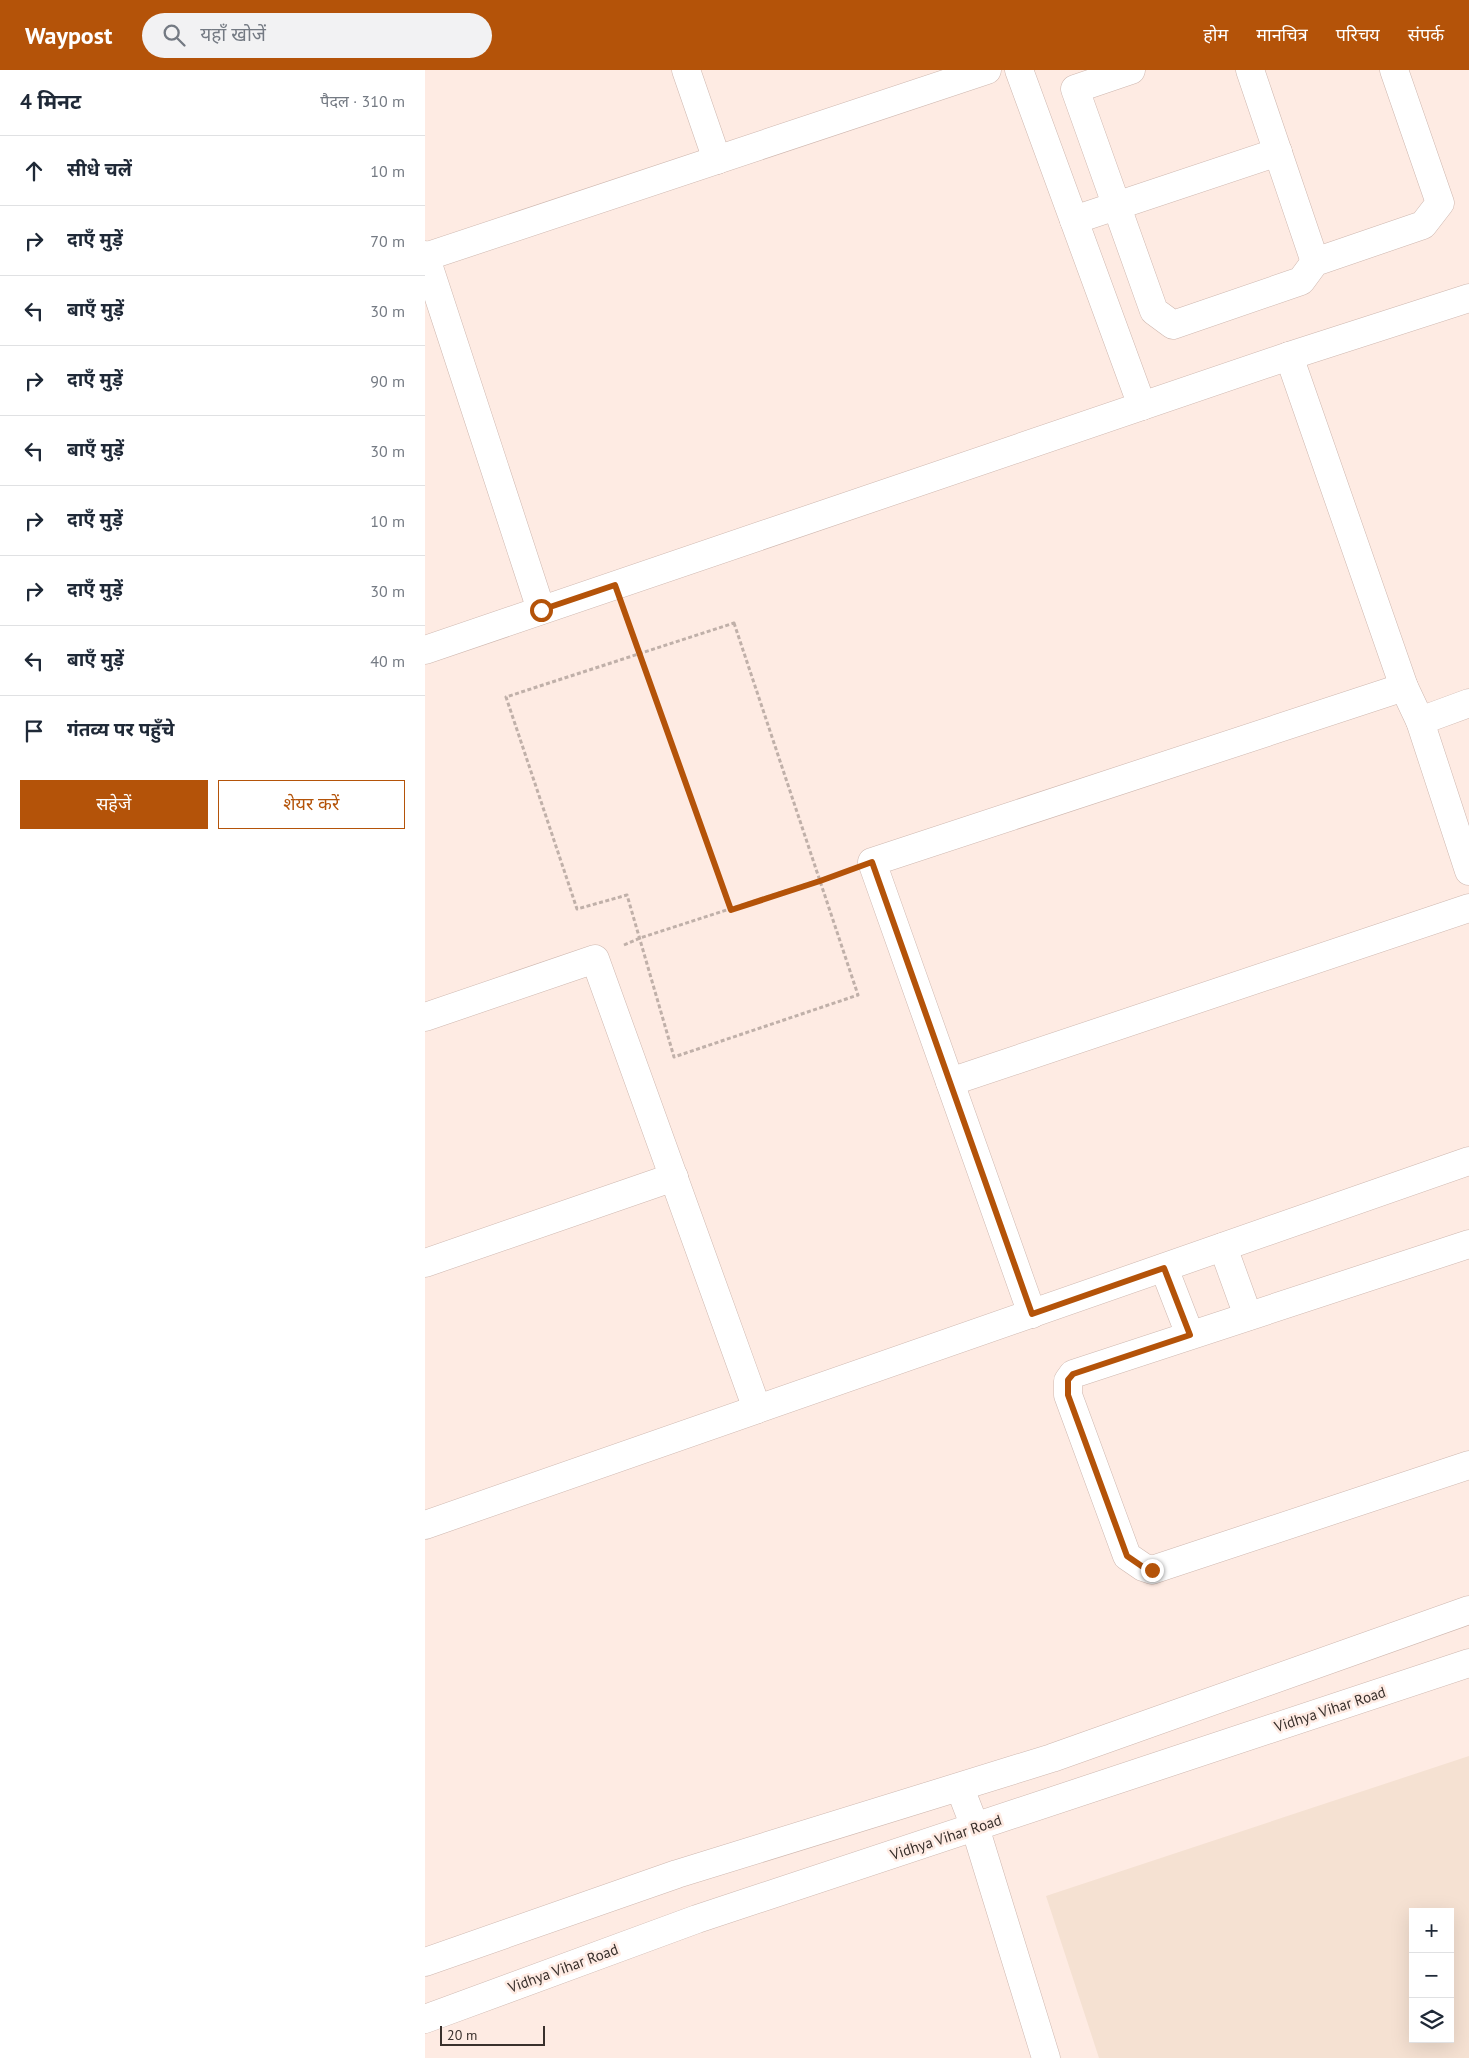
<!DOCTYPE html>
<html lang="hi">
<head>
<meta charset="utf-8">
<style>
  :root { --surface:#fff; --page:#f2f2f3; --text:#1f2937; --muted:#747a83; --line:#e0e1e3; --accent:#b45309 }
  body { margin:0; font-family:"PT Sans","Noto Sans Devanagari",sans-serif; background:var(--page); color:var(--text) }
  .controls { position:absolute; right:15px; bottom:15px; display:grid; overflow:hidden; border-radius:0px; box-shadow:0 5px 20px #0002 }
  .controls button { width:45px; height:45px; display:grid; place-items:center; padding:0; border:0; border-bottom:1px solid var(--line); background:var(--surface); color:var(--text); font:25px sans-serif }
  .scale { position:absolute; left:15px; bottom:12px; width:105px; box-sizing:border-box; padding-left:5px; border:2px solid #39302c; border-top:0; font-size:14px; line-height:18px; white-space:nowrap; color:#39302c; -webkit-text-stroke:4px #feebe3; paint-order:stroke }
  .stop { position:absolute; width:15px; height:15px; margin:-11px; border:4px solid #b45309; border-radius:50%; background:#fff }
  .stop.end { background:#b45309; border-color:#fff; box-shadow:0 1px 5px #0008 }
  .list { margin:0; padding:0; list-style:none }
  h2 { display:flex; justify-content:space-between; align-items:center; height:65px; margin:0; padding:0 20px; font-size:21px }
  h2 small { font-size:16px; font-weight:400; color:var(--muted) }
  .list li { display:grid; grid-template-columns:32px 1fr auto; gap:15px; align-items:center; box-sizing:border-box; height:70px; padding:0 20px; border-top:1px solid var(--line) }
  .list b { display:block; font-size:19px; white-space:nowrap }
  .list em { font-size:16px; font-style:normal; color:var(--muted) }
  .actions { display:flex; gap:10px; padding:15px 20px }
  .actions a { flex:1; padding:11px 0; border:1px solid var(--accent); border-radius:0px; text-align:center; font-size:18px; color:var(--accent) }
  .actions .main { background:var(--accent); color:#fff }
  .icon { flex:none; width:28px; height:28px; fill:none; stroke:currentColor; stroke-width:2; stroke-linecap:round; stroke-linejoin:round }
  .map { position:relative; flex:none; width:1044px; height:1988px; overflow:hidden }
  header { display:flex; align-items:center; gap:30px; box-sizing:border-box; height:70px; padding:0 25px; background:var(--accent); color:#fff }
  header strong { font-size:24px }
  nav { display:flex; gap:28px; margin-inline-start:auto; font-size:18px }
  .search { width:350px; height:45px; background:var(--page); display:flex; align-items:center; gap:12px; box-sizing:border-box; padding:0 18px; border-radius:28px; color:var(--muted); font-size:19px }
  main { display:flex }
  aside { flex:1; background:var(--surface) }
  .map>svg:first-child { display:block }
  .industrial { fill:#f5e1d2; fill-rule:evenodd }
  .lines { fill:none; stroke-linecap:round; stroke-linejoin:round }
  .minor-casing { stroke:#ceb7af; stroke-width:29 }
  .tertiary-casing { stroke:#ceb7af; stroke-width:29 }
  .path { stroke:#c0b0a9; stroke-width:3; stroke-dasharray:4 2.5; stroke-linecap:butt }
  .minor { stroke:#fff; stroke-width:28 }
  .tertiary { stroke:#fff; stroke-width:28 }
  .route { stroke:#b45309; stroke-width:6 }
  .labels { text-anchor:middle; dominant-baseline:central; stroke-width:5; stroke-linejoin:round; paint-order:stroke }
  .street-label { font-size:15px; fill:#39302c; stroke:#feebe3 }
</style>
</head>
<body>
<header>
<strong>Waypost</strong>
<div class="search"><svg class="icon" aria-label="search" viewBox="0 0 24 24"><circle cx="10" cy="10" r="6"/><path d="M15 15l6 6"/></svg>यहाँ खोजें</div>
<nav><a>होम</a><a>मानचित्र</a><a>परिचय</a><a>संपर्क</a></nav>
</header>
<main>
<aside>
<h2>4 मिनट<small>पैदल · 310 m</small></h2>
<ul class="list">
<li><svg class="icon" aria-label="ahead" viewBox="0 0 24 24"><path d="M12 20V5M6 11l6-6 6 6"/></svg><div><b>सीधे चलें</b></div><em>10 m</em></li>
<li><svg class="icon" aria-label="right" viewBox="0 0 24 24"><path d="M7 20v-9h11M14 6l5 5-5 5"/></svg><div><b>दाएँ मुड़ें</b></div><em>70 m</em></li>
<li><svg class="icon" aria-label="left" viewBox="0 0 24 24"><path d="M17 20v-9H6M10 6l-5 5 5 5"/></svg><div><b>बाएँ मुड़ें</b></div><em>30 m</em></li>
<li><svg class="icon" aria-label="right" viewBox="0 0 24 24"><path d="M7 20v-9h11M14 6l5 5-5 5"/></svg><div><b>दाएँ मुड़ें</b></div><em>90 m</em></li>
<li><svg class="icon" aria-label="left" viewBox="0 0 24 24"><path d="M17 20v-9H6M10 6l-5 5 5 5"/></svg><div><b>बाएँ मुड़ें</b></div><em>30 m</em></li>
<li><svg class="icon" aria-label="right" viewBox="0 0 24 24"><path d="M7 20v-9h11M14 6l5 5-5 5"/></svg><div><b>दाएँ मुड़ें</b></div><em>10 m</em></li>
<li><svg class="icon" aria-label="right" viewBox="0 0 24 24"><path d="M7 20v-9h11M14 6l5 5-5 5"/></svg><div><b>दाएँ मुड़ें</b></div><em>30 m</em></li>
<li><svg class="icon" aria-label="left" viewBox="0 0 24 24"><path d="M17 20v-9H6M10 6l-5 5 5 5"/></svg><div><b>बाएँ मुड़ें</b></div><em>40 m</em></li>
<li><svg class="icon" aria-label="arrive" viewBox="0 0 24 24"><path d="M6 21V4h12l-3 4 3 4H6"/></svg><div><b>गंतव्य पर पहुँचे</b></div></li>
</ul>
<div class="actions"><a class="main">सहेजें</a><a>शेयर करें</a></div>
</aside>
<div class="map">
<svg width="1044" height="1988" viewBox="0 0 1044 1988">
  <rect width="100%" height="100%" fill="#feebe3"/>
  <path class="industrial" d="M1044 1686V1988H674L621 1826ZM988 1842H1025V1969H988Z"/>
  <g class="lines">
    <g class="minor-casing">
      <g id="minor">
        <polyline points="261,0 292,90"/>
        <polyline points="594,0 717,336"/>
        <polyline points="706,0 650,19 729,241 748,255 876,211 890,192 998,155 1015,133 969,0"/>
        <polyline points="825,0 890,192"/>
        <polyline points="649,150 853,82"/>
        <polyline points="0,185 116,540"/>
        <polyline points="0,187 562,0"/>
        <polyline points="864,286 979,617 995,651 1044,801"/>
        <polyline points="0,580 864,286 1044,228"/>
        <polyline points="995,651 1044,633"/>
        <polyline points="0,947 170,889 332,1339"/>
        <polyline points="525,1012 1044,838"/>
        <polyline points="1044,1174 648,1304 643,1311 643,1325 702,1486 718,1497 727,1500 1044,1395"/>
        <polyline points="798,1177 823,1246"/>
        <polyline points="0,1193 249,1107"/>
        <polyline points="739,1198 765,1265"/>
        <polyline points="607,1244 447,792 979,617"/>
        <polyline points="0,1455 1044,1091"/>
      </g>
    </g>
    <g class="tertiary-casing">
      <g id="tertiary">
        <polyline points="535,1718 550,1757 621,1988"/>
        <polyline points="0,1892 252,1804 627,1688 1044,1540"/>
        <polyline points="0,1949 272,1849 1044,1593"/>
      </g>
    </g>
    <g class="path">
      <polyline points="201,546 305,840"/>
      <polygon points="309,553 433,925 249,987 202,825 152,839 81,627"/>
      <polyline points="199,875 215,868 416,803"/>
    </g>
    <use href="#minor" class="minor"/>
    <use href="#tertiary" class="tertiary"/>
  </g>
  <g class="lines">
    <polyline class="route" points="116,540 190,515 306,840 395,811 447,792 607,1244 739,1198 765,1265 648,1304 643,1310 643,1325 702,1486 718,1497 727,1500"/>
  </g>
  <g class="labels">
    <g class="street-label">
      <text transform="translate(905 1639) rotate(-18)">Vidhya Vihar Road</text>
      <text transform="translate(521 1767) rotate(-18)">Vidhya Vihar Road</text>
      <text transform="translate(138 1898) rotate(-20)">Vidhya Vihar Road</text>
    </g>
  </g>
</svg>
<div class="controls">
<button>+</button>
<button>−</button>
<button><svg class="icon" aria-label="layers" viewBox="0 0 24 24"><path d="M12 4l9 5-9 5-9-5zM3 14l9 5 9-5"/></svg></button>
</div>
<div class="scale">20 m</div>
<div class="stop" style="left:116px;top:540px"></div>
<div class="stop end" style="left:727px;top:1500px"></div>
</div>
</main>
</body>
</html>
